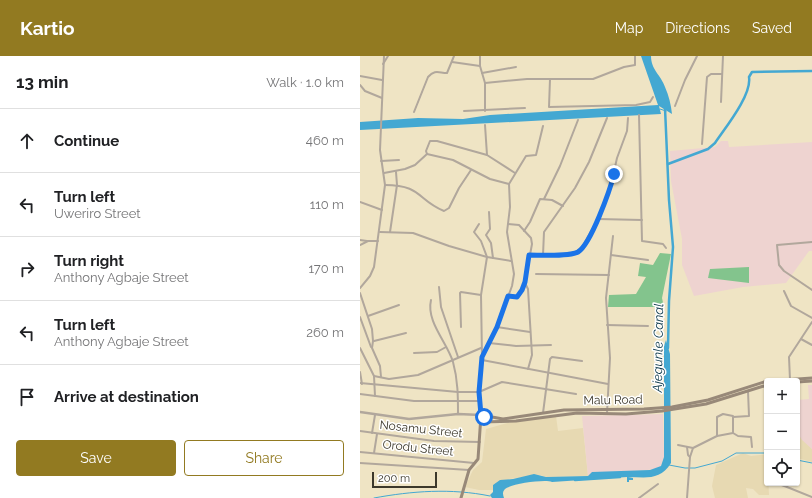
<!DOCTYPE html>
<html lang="en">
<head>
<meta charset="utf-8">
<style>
  :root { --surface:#fff; --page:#f2f2f2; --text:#202124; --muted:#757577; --line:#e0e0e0; --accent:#927a21 }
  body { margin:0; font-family:Raleway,sans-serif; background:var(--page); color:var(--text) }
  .controls { position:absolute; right:12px; bottom:12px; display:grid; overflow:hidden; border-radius:4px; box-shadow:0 1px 3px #0004 }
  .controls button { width:36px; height:36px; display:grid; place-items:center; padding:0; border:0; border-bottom:1px solid var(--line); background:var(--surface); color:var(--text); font:20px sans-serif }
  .scale { position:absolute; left:12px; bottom:10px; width:65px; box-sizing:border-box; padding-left:4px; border:2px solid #3c382b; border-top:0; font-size:11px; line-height:14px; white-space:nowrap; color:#3c382b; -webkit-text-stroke:3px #fff; paint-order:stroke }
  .stop { position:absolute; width:12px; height:12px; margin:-9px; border:3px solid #1a73e8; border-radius:50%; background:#fff }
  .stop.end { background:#1a73e8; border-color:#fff; box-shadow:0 1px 4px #0008 }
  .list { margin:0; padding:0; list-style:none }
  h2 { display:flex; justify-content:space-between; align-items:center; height:52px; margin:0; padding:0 16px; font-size:17px }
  h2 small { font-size:13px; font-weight:400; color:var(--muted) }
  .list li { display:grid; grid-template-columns:26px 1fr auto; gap:12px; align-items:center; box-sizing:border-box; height:64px; padding:0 16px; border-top:1px solid var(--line) }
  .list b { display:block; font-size:15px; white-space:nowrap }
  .list p { margin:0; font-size:13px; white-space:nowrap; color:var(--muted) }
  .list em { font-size:13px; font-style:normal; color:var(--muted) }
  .actions { display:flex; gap:8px; padding:12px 16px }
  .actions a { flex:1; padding:9px 0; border:1px solid var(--accent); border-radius:4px; text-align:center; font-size:14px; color:var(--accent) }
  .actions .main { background:var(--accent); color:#fff }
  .icon { flex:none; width:22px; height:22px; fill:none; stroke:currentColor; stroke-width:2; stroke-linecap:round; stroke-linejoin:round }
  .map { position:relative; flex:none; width:452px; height:442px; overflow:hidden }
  header { display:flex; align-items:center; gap:24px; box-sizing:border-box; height:56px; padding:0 20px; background:var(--accent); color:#fff }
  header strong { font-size:19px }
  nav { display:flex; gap:22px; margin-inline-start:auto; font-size:14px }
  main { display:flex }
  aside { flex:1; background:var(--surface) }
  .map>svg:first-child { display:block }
  .built { fill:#e7d9b2 }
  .industrial { fill:#eed3d0 }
  .green { fill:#83c48d }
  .water { fill:#44a8d2 }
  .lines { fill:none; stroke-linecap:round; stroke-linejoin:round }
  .stream { stroke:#44a8d2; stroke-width:1 }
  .canal { stroke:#44a8d2; stroke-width:2.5 }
  .minor { stroke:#b1a79c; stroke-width:2 }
  .tertiary { stroke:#b1a79c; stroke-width:2.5 }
  .secondary { stroke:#988979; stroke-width:3 }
  .route { stroke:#1a73e8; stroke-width:5 }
  .labels { text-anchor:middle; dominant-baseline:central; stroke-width:3; stroke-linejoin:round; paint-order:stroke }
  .street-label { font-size:12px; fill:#3c382b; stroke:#fff }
  .water-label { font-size:13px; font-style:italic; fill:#0a3749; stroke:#fff }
</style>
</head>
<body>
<header>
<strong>Kartio</strong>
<nav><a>Map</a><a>Directions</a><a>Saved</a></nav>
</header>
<main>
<aside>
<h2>13 min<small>Walk · 1.0 km</small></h2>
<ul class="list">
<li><svg class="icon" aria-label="ahead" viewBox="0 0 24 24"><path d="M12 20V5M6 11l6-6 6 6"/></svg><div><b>Continue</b></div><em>460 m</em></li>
<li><svg class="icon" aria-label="left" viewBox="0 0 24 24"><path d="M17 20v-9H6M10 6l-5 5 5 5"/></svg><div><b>Turn left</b><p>Uweriro Street</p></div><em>110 m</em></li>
<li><svg class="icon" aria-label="right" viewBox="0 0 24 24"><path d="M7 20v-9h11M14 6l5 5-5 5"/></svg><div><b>Turn right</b><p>Anthony Agbaje Street</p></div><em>170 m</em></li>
<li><svg class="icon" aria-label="left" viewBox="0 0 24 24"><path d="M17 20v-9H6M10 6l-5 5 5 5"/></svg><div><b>Turn left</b><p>Anthony Agbaje Street</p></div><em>260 m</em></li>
<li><svg class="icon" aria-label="arrive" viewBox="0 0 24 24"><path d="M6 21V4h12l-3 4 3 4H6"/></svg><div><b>Arrive at destination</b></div></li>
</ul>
<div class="actions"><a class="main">Save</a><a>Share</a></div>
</aside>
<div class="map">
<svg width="452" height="442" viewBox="0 0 452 442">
  <rect width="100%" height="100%" fill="#efe4c4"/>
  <g class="built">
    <polygon points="196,360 198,375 223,372 228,420 186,421 180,419 149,423 133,429 133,434 119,434 105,431 113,414 122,406 126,373 154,365"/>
    <polygon points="437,376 452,393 452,406 437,402"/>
    <polygon points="383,397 391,400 407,398 409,439 399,439 393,433 386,432 388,442 355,442 352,430 356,409"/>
  </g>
  <g class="industrial">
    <polygon points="361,85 368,85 369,91 452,86 452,195 449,195 426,227 383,231 334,240 322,209 322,183 311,125 310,95 355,91"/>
    <polygon points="448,329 452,329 452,393 442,384 437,376 437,344 449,343"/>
    <polygon points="303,358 304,401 301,410 297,413 228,420 222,360"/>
  </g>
  <g class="green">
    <polygon points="300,197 311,198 302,242 304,251 248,251 249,239 276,238 286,221 278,220 280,207 293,209"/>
    <polygon points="389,211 389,227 348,222 350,213"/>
  </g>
  <g class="water">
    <path d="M281 0H291C291 14 301 19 305 31 309 40 311 49 312 58L299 50 301 58 0 74V66L58 62 103 63 130 59 298 49Z"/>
    <path d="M306 284 310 298 311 407C300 425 286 421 268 421L273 422V424H269V426H267V421L192 426C185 423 150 428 145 433 142 436 143 439 144 442H132L130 439 133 436V429L140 424 153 423 174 418 186 421 228 420 232 416 290 414 301 410 304 401V290Z"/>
  </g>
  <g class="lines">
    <g class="stream">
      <polyline points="300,53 306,55"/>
      <polyline points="437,404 452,407"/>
      <polyline points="309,409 325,412 335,412 362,405 376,397 407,397"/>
      <path d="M14 442C52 435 91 432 130 440"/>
    </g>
    <g class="canal">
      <polyline points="305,52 309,144 313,191 309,245 308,292"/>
      <path d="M308 108 348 93 355 87C365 72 392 39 389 21L392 16 452 15"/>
      <polyline points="215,424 260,421"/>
    </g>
    <g class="minor">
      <polyline points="120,0 120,10 125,27 125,55"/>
      <polyline points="92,6 120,10"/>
      <polyline points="23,8 28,0"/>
      <polyline points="122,17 156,11"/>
      <polyline points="0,20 22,24"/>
      <polyline points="190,23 189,51 276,49 290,46 293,41"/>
      <polyline points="125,27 167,23 233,23 264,11 275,9 275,0"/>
      <polyline points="0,29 5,35 22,42"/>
      <polyline points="361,46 363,0"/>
      <polyline points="315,50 325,24 337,0"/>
      <polyline points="104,55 165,52"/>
      <path d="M54 56 68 21C75 13 79 17 87 17L94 0"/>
      <polyline points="279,59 282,185 303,188 306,192"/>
      <polyline points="125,69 127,99 155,117"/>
      <polyline points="342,88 347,21 351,18 362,18"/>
      <polyline points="67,98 93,104 130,123 149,128"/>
      <polyline points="21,105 39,104"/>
      <polyline points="24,117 45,113 55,109 67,98 66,95 70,85 77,85 127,99"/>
      <path d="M25 129C62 129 57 144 84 155L89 152 99 132 111 114"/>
      <polyline points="184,143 200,110 218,64"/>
      <polyline points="0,146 22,154"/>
      <polyline points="129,156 130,173 126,179 131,187 133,202"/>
      <polyline points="238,163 282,164"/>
      <polyline points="119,168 114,176 121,185 127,201 121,239 122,301 119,336 121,359"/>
      <polyline points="148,168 159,169 171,182 172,188 165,226 162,234 157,241 149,240"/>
      <polyline points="164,175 170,166 180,143 192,144 203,150"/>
      <polyline points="20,176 53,177 89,190 127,201 151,205"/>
      <polyline points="30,176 37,129 36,116"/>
      <polyline points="0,184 7,185"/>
      <polyline points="452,186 417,189 419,209 424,215 452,234"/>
      <polyline points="0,189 8,185 18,185"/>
      <polyline points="169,199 211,198 221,193 238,163 251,129 257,102 267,75 268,62"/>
      <polyline points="183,199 184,176 215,132 229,106 247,62"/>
      <polyline points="251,199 288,204"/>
      <polyline points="176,218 249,219"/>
      <polyline points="165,227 168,233 172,299 168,313"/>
      <polyline points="79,231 81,251 98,301"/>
      <polyline points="0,232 10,220 14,211 25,129 20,94 24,0"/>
      <polyline points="424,235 431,250 452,262"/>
      <polyline points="0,237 12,273 13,285 12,292 20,310 21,321"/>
      <path d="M71 244C66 266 87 286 93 306 98 324 98 341 98 358"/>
      <polyline points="8,260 39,249"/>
      <polyline points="0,261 11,291"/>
      <polyline points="247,269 288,270"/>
      <polyline points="101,271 100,237 101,236 121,239"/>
      <polyline points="137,271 170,276"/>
      <polyline points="441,283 452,289"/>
      <polyline points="14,285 46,277"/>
      <polyline points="129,287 156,290 191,289"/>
      <polyline points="0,292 14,320 15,340"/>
      <polyline points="54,297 77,296 86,291"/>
      <polyline points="122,301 137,271 152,230 154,218 147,176 150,151 149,128 166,100 176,99 183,70"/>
      <polyline points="122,304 248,328"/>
      <polyline points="0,316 2,328"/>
      <polyline points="14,320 29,323 58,319 121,292"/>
      <polyline points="430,324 429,301 452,266"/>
      <polyline points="0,327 98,336 119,336 142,326 216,338"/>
      <polyline points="0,338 54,345 119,345"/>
      <polyline points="183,357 190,303 192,301 222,305"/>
      <polyline points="247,357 250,302 246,242 253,180"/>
      <polyline points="0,375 74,385 120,386"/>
      <polyline points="12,377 15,359"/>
      <polyline points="373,377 378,380 391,381 392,391"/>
      <polyline points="357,380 357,361 363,358 373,360"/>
      <polyline points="318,389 333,392"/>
      <polyline points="327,391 328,399 330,401"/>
      <polyline points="0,396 114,407"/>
      <polyline points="14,397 17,378"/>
      <polyline points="0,407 109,414"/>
      <polyline points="416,427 427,431"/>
      <polyline points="428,427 427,431 452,441"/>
      <polyline points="279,442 298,428"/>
      <polyline points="327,442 330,401 333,392 357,380 373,377 373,361 389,360 388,335"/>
    </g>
    <polyline class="tertiary" points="0,356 49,363 98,358 121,359"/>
    <g class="secondary">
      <polyline points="409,325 452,322"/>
      <polyline points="437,326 452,325"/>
      <polyline points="121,366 156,365 217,357 266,358 302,355 346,348 407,329"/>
      <polyline points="101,442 109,414 118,403 121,359 143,363 204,354 284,353 312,351 348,344 407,325"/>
    </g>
  </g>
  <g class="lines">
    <path class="route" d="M124 361 125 360 121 359 119 336 122 301 137 271 148 240 157 241 162 234 165 226 169 199C180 199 209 201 218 196 231 188 250 134 254 118"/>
  </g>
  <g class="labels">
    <g class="street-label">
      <text transform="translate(253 344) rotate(-1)">Malu Road</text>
      <text transform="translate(61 373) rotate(6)">Nosamu Street</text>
      <text transform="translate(58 392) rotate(6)">Orodu Street</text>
    </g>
    <g class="water-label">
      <text transform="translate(298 292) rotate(-89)">Ajegunle Canal</text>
    </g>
  </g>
</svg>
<div class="controls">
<button>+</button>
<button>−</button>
<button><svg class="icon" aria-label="locate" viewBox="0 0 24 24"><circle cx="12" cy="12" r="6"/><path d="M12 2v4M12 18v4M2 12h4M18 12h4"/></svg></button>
</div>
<div class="scale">200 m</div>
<div class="stop" style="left:124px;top:361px"></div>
<div class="stop end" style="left:254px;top:118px"></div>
</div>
</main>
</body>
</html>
